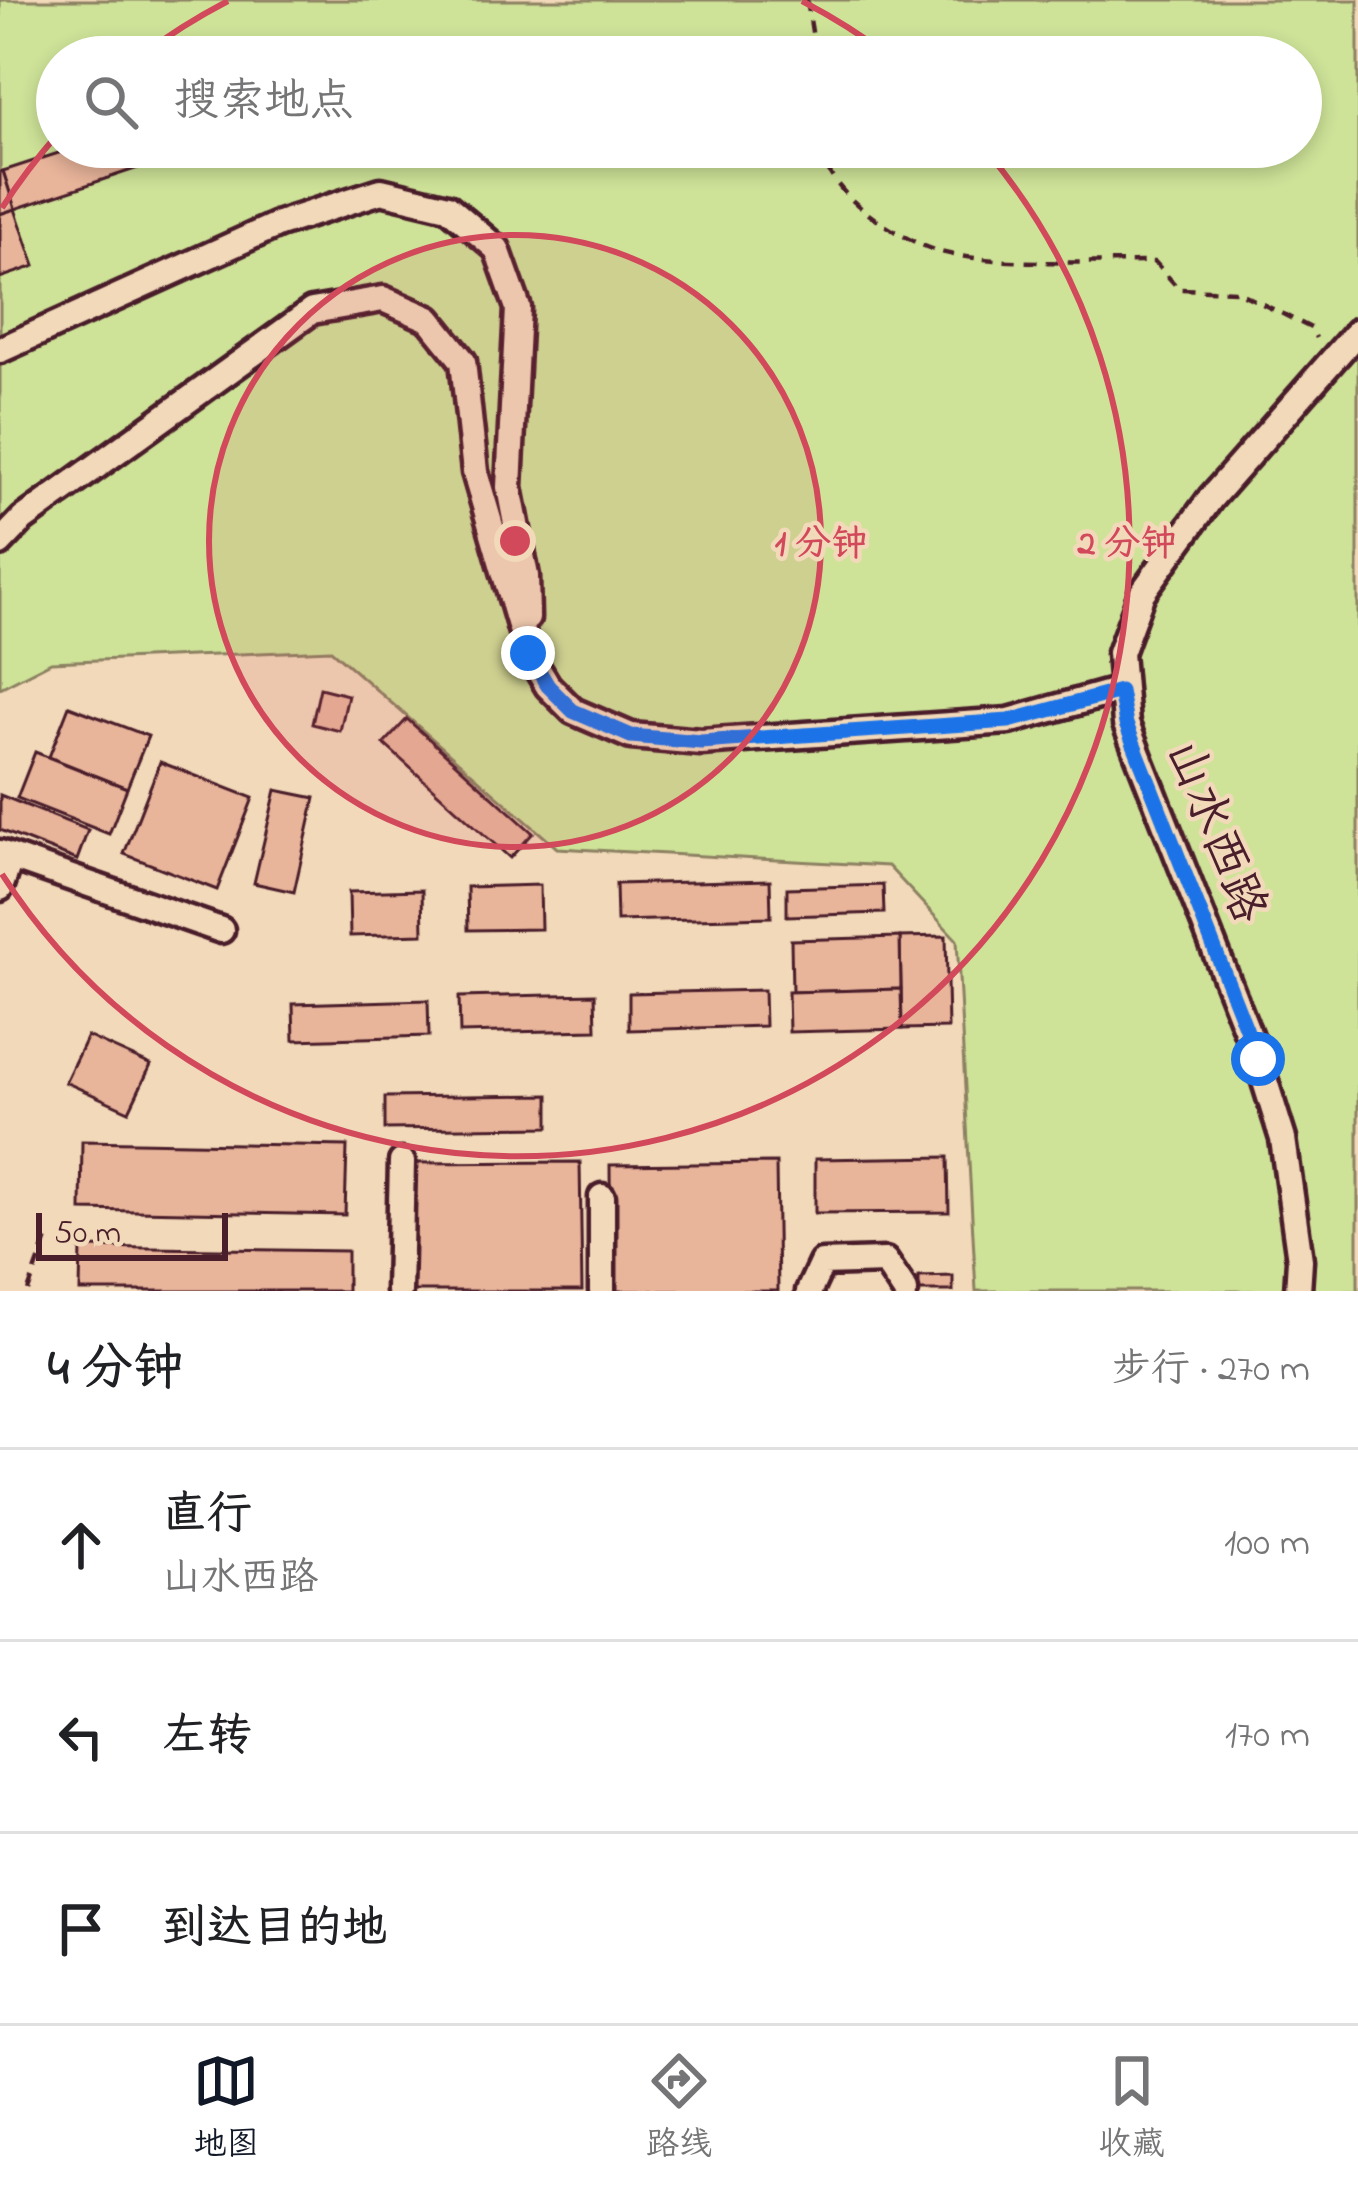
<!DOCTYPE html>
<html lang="zh">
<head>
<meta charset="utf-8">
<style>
  :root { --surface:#fff; --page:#f6f6f6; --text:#202124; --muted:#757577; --line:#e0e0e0; --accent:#111827 }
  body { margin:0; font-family:"Indie Flower","LXGW WenKai TC",sans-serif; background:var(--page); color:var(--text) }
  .scale { position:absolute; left:36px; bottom:30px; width:192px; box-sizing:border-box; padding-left:12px; border:6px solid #4a1f2b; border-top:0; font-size:33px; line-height:42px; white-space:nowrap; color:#4a1f2b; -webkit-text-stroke:9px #f2d9b9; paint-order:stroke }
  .stop { position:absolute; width:36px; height:36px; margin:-27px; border:9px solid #1a73e8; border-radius:50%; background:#fff }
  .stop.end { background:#1a73e8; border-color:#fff; box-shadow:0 3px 12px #0008 }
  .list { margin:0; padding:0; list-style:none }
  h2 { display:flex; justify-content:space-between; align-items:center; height:156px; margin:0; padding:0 48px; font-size:51px }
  h2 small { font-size:39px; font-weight:400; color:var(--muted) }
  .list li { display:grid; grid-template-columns:78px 1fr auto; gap:36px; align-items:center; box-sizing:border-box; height:192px; padding:0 48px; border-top:3px solid var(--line) }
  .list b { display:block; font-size:45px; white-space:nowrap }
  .list p { margin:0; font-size:39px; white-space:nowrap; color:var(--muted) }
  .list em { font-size:39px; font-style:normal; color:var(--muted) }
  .icon { flex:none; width:66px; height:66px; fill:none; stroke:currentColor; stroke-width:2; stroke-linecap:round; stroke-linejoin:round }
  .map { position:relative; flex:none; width:1358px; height:1291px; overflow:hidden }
  .search { position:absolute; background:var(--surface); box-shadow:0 6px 18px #0003; left:36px; right:36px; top:36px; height:132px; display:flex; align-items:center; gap:30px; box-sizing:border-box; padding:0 42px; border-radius:66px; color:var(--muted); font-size:45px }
  .sheet { height:732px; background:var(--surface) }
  nav { display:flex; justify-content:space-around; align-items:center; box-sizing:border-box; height:168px; border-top:3px solid var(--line); background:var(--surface); font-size:33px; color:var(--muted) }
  nav a { display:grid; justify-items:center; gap:6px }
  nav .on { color:var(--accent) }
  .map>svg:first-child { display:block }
  .green { fill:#cee398; stroke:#8c8162; stroke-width:3; fill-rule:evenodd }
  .building { fill:#e8b49a; stroke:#4a1f2b; stroke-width:3 }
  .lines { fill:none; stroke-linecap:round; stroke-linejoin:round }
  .minor-casing { stroke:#4a1f2b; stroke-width:33 }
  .path { stroke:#4a1f2b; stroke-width:4.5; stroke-dasharray:12 9; stroke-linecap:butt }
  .minor { stroke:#f2d9b9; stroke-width:24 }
  .route { stroke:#1a73e8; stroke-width:15 }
  .ring { fill:none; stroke:#d1495b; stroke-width:6 }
  .labels { text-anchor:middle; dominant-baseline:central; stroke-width:9; stroke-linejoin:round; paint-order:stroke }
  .street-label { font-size:48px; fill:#4a1f2b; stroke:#f2d9b9 }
  .centre { fill:#d1495b; stroke:#f2d9b9; stroke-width:6 }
  .ring-label { font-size:36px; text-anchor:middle; font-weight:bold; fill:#d1495b; stroke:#f2d9b9; stroke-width:9; stroke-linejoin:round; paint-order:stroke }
</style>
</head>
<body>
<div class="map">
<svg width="1358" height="1291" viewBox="0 0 1358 1291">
  <rect width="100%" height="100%" fill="#f2d9b9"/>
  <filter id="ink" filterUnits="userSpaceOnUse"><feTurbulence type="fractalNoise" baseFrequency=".00833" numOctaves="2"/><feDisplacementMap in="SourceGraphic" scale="24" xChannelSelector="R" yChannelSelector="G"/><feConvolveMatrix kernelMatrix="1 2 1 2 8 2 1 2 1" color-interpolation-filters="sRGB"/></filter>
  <g filter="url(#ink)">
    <path class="green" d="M0 0H1358V1291H976L957 940 888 866 557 848 331 650 51 662 0 688ZM57 57H1301V147H57Z"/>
    <g class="building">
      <polygon points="77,147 188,147 189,151 15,209 3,171"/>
      <polygon points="3,171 15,209 0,214 0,172"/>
      <polygon points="15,209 35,266 0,278 0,214"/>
      <polygon points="320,688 348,695 340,731 312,724"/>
      <polygon points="69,706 148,736 127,788 49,757"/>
      <polygon points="407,719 533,833 510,858 384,744"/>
      <polygon points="35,752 127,788 109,834 17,798"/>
      <polygon points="160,762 253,798 217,890 124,854"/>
      <polygon points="276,790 315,798 294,892 254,883"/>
      <polygon points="0,795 88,830 77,860 0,830"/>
      <polygon points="770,880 771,917 617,921 616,884"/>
      <polygon points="540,885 541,929 468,930 467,887"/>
      <polygon points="883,885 884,913 787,916 787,888"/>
      <polygon points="422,890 423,934 350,936 349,892"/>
      <polygon points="946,936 948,1028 902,1029 900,937"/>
      <polygon points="900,937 901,989 792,992 791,940"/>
      <polygon points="901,989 902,1029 789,1032 788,992"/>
      <polygon points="764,990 765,1026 629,1030 629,993"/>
      <polygon points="595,994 596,1030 460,1033 459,997"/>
      <polygon points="428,1000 429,1036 294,1040 293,1004"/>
      <polygon points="87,1036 151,1065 129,1111 65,1082"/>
      <polygon points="549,1095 549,1127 385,1129 385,1097"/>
      <polygon points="82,1141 347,1146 345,1215 81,1210"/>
      <polygon points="948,1157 949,1212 815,1213 815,1159"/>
      <polygon points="580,1162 582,1291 413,1291 412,1163"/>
      <polygon points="776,1163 778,1291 611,1291 610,1165"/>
      <polygon points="81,1247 347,1251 347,1291 80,1291"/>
      <polygon points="953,1276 953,1291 919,1291 919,1277"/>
    </g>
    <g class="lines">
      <g class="minor-casing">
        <g id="minor">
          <polyline points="0,350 279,224 381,191 448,207 497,249 518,308 509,487 526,576 527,618"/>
          <polyline points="0,543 23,519 312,311 383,299 429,319 463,361 475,472 528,653 548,686 573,711 631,736 701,742 1009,721 1120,690"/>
          <polyline points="0,853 221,930"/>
          <polyline points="0,888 10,859"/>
          <polyline points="399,1291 402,1162"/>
          <polyline points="602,1291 602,1197"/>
          <polyline points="809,1291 822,1263 885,1261 905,1291"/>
          <polyline points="1298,1291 1300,1260 1283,1139 1258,1059 1126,724 1120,653 1142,593 1211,498 1358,331"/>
        </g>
      </g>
      <g class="path">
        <polyline points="807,0 816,57"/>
        <path d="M821 147C824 193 899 240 941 252 993 266 1098 262 1155 262L1179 289 1236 291 1311 328 1316 338"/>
        <polyline points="28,1291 47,1239"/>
      </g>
      <use href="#minor" class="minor"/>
    </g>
  </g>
  <g class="lines" filter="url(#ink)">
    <polyline class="route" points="528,653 548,686 573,711 631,736 701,742 1009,721 1120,691 1126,724 1258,1059"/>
  </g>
  <circle cx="515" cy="541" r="306" fill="#d1495b" fill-opacity=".12"/>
  <g class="ring">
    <circle cx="515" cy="541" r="306"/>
    <path d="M2 208A612 612 0 0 1 57 135M142 55A612 612 0 0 1 228 1M802 1A612 612 0 0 1 888 55M984 148A612 612 0 1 1 2 874"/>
  </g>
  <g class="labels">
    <g class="street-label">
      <text transform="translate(1214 832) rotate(68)">山水西路</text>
    </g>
  </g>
  <circle cx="515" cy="541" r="18" class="centre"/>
  <g class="ring-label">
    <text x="821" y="554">1 分钟</text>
    <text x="1127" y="554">2 分钟</text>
  </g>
</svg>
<div class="scale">50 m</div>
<div class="stop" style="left:1258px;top:1059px"></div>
<div class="stop end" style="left:528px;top:653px"></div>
<div class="search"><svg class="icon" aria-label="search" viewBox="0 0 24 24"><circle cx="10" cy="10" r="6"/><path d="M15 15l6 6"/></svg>搜索地点</div>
</div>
<section class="sheet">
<h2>4 分钟<small>步行 · 270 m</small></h2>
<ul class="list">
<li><svg class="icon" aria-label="ahead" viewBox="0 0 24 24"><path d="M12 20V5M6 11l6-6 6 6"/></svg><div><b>直行</b><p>山水西路</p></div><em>100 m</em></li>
<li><svg class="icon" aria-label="left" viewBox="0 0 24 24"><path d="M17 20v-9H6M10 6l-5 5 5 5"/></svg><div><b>左转</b></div><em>170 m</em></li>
<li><svg class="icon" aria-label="arrive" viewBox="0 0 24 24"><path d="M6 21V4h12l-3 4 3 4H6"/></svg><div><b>到达目的地</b></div></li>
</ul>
</section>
<nav>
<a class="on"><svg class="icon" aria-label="map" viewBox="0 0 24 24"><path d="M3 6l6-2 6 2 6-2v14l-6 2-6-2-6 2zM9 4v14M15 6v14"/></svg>地图</a>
<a><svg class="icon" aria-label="directions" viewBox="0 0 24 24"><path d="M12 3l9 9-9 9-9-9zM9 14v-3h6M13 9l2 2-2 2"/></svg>路线</a>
<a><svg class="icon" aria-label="saved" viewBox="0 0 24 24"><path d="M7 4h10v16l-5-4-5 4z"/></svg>收藏</a>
</nav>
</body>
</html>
